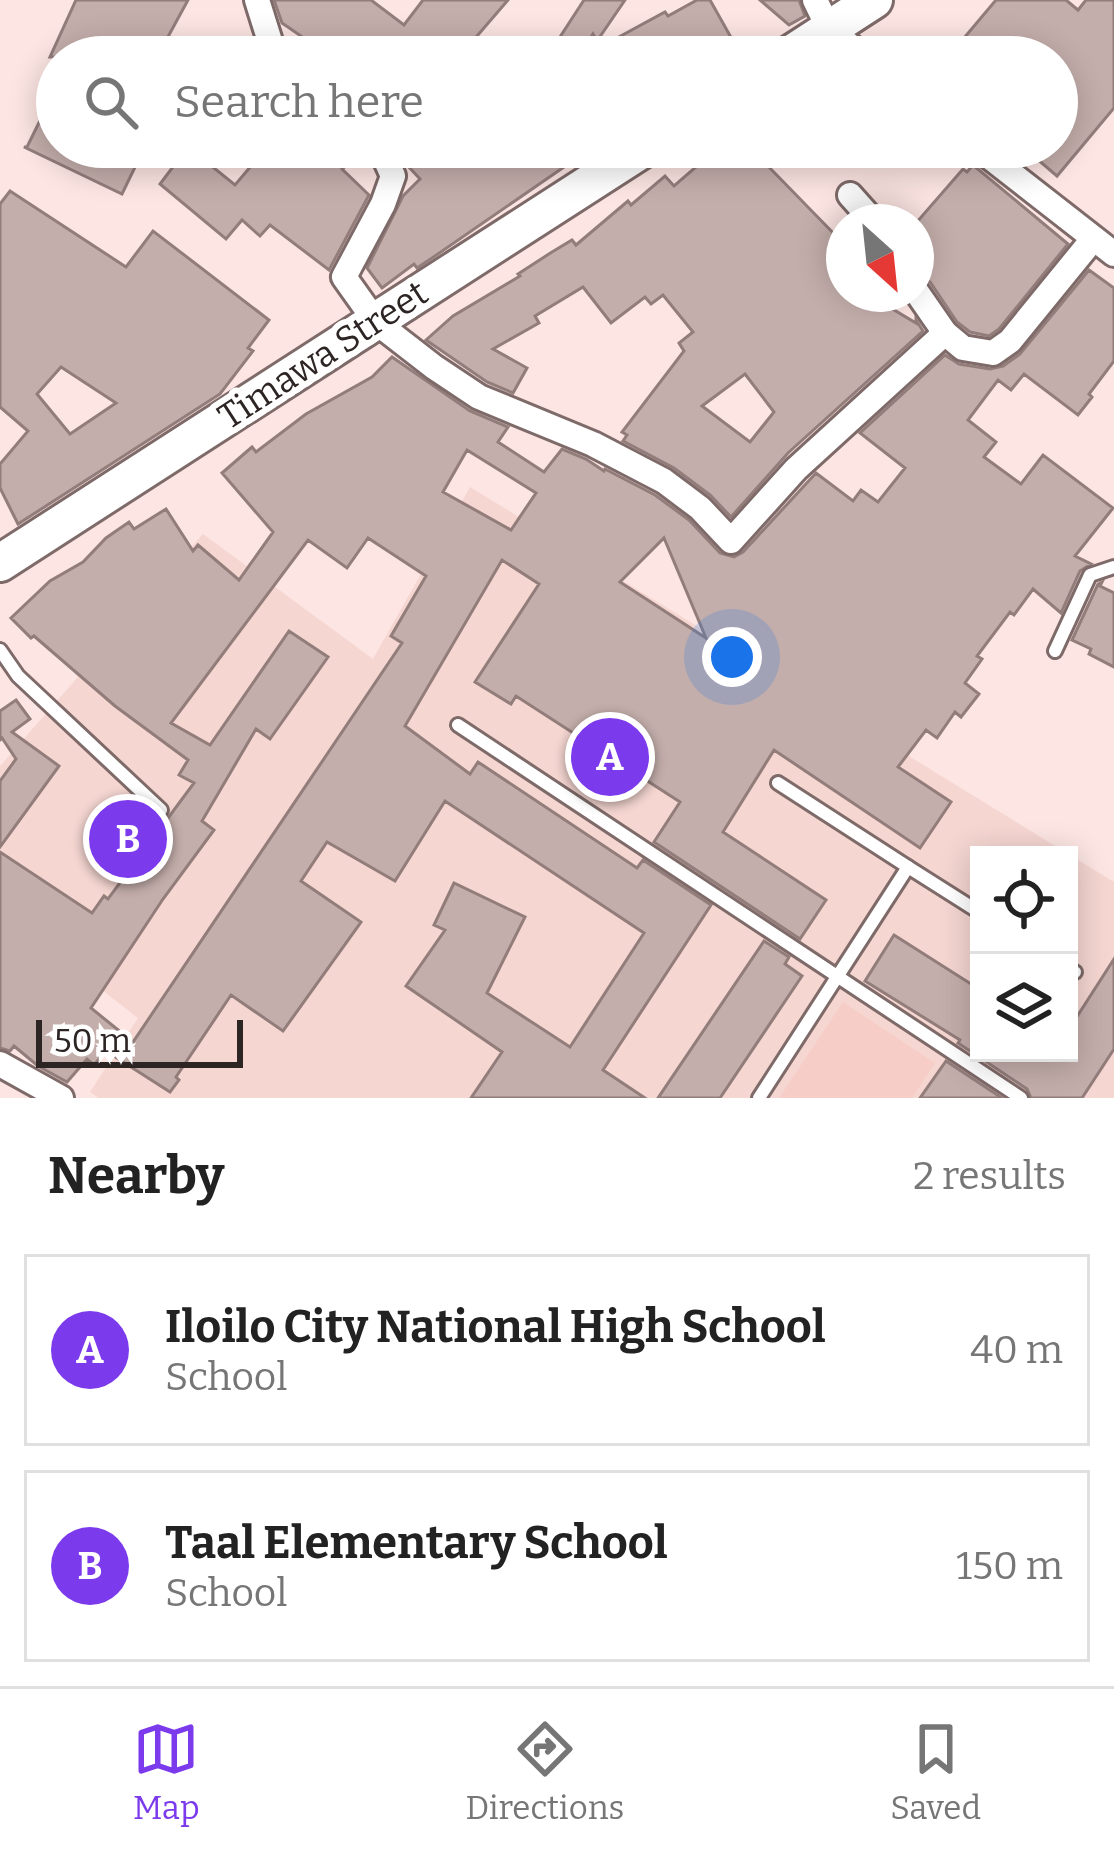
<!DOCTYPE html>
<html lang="en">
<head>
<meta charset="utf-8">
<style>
  :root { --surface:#fff; --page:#f2f2f2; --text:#222; --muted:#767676; --line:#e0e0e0; --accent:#7c3aed }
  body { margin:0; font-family:Bitter,serif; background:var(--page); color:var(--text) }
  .controls { position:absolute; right:36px; bottom:36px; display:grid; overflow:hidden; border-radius:0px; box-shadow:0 6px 30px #0003 }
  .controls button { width:108px; height:108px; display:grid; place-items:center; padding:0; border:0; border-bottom:3px solid var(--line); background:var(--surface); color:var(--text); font:60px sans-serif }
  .compass { position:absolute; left:826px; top:204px; width:108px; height:108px; border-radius:50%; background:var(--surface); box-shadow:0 6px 30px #0003; rotate:153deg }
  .scale { position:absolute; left:36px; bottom:30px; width:207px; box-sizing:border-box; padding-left:12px; border:6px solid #2d2524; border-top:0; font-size:33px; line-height:42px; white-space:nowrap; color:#2d2524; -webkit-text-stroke:9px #fff; paint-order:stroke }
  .you { position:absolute; left:732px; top:657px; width:42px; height:42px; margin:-30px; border:9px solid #fff; border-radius:50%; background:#1a73e8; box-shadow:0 0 0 18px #1a73e833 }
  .badge { display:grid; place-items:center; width:78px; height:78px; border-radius:50%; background:var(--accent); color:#fff; font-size:39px; font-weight:700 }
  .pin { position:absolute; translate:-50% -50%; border:6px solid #fff; box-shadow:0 3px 12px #0006 }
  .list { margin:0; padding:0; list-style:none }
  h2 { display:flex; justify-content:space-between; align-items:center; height:156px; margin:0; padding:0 48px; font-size:51px }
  h2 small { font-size:39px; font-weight:400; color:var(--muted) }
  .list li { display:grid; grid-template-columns:78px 1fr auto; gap:36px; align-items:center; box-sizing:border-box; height:192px; margin:0 24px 24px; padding:0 24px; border:3px solid var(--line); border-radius:0px }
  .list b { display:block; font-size:45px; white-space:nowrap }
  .list p { margin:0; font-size:39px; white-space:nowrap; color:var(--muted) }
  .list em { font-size:39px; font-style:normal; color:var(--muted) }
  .icon { flex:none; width:66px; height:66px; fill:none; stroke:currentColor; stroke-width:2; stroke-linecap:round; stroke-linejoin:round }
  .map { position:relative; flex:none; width:1114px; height:1098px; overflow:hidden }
  .search { position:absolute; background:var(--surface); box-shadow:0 6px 30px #0003; left:36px; right:36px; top:36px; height:132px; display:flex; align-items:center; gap:30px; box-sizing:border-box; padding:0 42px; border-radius:66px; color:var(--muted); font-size:45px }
  .sheet { height:588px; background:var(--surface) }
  nav { display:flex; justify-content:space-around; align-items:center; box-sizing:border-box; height:168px; border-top:3px solid var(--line); background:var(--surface); font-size:33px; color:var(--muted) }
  nav a { display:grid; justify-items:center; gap:6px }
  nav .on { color:var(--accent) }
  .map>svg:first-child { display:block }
  .built { fill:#f5d6d1; fill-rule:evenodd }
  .green { fill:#f7cdc7 }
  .building { fill:#c4aeab; stroke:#927d7b; stroke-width:3; fill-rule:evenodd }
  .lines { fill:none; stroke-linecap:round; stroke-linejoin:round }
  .lane-casing { stroke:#7e6a68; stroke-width:18 }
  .street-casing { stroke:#7e6a68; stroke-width:30 }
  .secondary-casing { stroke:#7e6a68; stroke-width:42 }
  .lane { stroke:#fff; stroke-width:12 }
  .street { stroke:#fff; stroke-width:24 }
  .secondary { stroke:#fff; stroke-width:36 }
  .labels { text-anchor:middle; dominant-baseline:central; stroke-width:12; stroke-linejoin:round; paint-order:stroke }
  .street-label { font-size:36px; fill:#2d2524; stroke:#fff }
</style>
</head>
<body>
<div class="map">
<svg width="1114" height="1098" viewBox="0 0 1114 1098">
  <rect width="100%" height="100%" fill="#fce5e2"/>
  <path class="built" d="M470 487 1114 882V1098H99L90 1092 138 1018 0 911V766L203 534 373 659ZM979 855H1069V1053H979Z"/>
  <polygon class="green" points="843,1002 935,1063 912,1098 779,1098"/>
  <g class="building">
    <polygon points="76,0 188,0 157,57 50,57"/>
    <polygon points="274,0 371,0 404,25 423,0 508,0 459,57 296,57 293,47 301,36 282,23"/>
    <polygon points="584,0 625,0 597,41 593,34 578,57 547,57"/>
    <polygon points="697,0 710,0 742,57 582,57 665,12 668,16"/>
    <polygon points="760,0 799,0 805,16 789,25"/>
    <polygon points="996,0 1066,0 1078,10 1086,0 1114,0 1114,108 1057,176 1029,152 1021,161 1004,147 1057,147 1057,57 948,57"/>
    <polygon points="57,86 57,147 113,147 139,159 122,194 24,147 27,147"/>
    <polygon points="188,147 235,185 267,147 364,147 364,151 342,169 369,195 329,270 270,225 260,236 242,220 226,239 160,184"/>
    <polygon points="398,147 593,147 435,256 417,268 414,264 382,288 367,268 403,196 420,179 406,164"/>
    <path d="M719 147H785L764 162 844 244V294H863L874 306 879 301 916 323V320L923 331 788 453 731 517 710 495 674 468 623 441 627 435 622 432 684 351 679 343 693 332 663 295 651 304 645 297 611 323 583 287 535 316 539 323 493 349 527 368 513 393 487 382 426 340 453 316 520 276 518 274 552 252 572 240 576 245 628 201 631 205 665 176 674 186ZM745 374 774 412 750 442 702 406Z"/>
    <polygon points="973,165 1068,244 999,329 989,336 970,332 957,322 930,282 916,275 916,223 963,169 967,172"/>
    <path d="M10 191 126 267 153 231 269 320 248 348 253 351 220 394 18 524 0 488V464L28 431 0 407V204ZM61 367 116 403 70 434 37 394Z"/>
    <path d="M1089 270 1114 288V361L1089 394 1092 397 1078 415 1024 374 1011 390 998 380 968 420 996 442 984 457 1021 484 1043 455 1113 508 1075 556 1091 564 1080 571 1061 613 1033 589 1014 615 1010 612 977 656 982 659 965 683 979 694 961 717 955 712 937 738 926 730 898 767 951 802 920 848 774 750 723 832 826 900 800 939 654 842 680 802 516 696 511 704 475 682 539 584 502 560 405 726 470 774 478 762 637 868 643 860 711 905 603 1070 645 1098H471L502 1052 406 986 445 930 434 925 454 883 525 917 487 993 570 1047 644 933 445 801 395 881 327 842 301 881 361 922 283 1031 231 995 176 1077 179 1080 170 1092 106 1051 94 1065 87 1059 67 1082 38 1066 14 1046 10 1051 0 1048V852L92 913 104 896 108 899 194 783 179 775 188 760 115 706 34 636 31 638 11 618 50 581 83 562 106 538 129 522 134 529 166 509 193 551 198 545 239 580 273 532 222 473 252 447 256 452 306 414 372 377 392 357 470 411 508 427 498 442 544 472 562 449 586 459 604 471 605 469 655 495 689 520 720 553 734 557 743 552 816 473 853 501 861 490 878 502 905 468 860 433 945 355 959 364 990 369 1003 366 1020 354ZM467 450 536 493 511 530 443 492ZM368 538 426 576 391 636 402 643 133 1042 91 1008 163 899 214 830 202 821 256 729 270 739 328 657 289 631 210 745 171 723 308 540 347 568ZM664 538 706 638 620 582Z"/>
    <polygon points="1102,582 1100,586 1114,593 1114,667 1089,654 1091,649 1072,640 1098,584"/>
    <polygon points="16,700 30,719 12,732 59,766 0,847 0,781 16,759 2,738 0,740 0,711"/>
    <polygon points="894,935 979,989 979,1053 1069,1053 1069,1029 1114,959 1114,1049 1082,1098 1031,1098 1027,1089 958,1043 960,1040 865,981"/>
    <polygon points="764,941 789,957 785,964 802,976 720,1098 658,1098"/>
    <polygon points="946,1061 1002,1098 920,1098"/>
  </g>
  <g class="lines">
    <g class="lane-casing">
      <g id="lane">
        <polyline points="0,650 18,676 161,810"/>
        <polyline points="1055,651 1090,575 1114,567"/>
        <polyline points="458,725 1021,1098"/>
        <polyline points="908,867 979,912"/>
        <polyline points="1069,969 1075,972"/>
        <polyline points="759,1098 908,867 778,783"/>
      </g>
    </g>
    <g class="street-casing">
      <g id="street">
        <polyline points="257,0 273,51 280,57"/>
        <polyline points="815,0 829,29 864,57"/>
        <polyline points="380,147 393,176 383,204 344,277 376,322 434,367 479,397 593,444 664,481 700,508 731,541 796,469 945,333"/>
        <polyline points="977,147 1114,254"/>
        <polyline points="850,195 874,222"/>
        <polyline points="916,291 945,333 963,348 993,353 1010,341 1093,239"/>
        <polyline points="0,1064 61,1098"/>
      </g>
    </g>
    <g class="secondary-casing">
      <g id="secondary">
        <polyline points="786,57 874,0"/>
        <polyline points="0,563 646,147"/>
      </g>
    </g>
    <use href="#lane" class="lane"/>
    <use href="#street" class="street"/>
    <use href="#secondary" class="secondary"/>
  </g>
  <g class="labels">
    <g class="street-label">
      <text transform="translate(323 355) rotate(-33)">Timawa Street</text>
    </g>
  </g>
</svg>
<div class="controls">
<button><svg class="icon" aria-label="locate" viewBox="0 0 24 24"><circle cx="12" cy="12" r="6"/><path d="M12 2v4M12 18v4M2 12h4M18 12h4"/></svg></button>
<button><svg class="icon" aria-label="layers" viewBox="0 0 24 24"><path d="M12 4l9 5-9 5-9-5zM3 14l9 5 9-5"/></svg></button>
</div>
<svg class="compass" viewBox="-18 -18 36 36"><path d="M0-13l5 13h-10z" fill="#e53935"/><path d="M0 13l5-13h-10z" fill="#767676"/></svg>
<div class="scale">50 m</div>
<div class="you"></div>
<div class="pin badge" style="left:610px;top:757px">A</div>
<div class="pin badge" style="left:128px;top:839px">B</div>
<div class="search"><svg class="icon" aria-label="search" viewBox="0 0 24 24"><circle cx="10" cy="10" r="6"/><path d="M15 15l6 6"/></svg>Search here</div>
</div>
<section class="sheet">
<h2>Nearby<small>2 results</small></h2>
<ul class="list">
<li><span class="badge">A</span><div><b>Iloilo City National High School</b><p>School</p></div><em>40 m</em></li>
<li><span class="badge">B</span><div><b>Taal Elementary School</b><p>School</p></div><em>150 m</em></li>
</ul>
</section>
<nav>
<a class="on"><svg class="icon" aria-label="map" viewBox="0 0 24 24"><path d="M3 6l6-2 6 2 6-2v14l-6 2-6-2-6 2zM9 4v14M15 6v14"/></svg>Map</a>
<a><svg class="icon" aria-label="directions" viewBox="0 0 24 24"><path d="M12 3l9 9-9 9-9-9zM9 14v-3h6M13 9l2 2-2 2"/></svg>Directions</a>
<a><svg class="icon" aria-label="saved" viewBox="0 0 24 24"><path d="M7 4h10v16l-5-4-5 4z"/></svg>Saved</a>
</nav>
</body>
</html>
